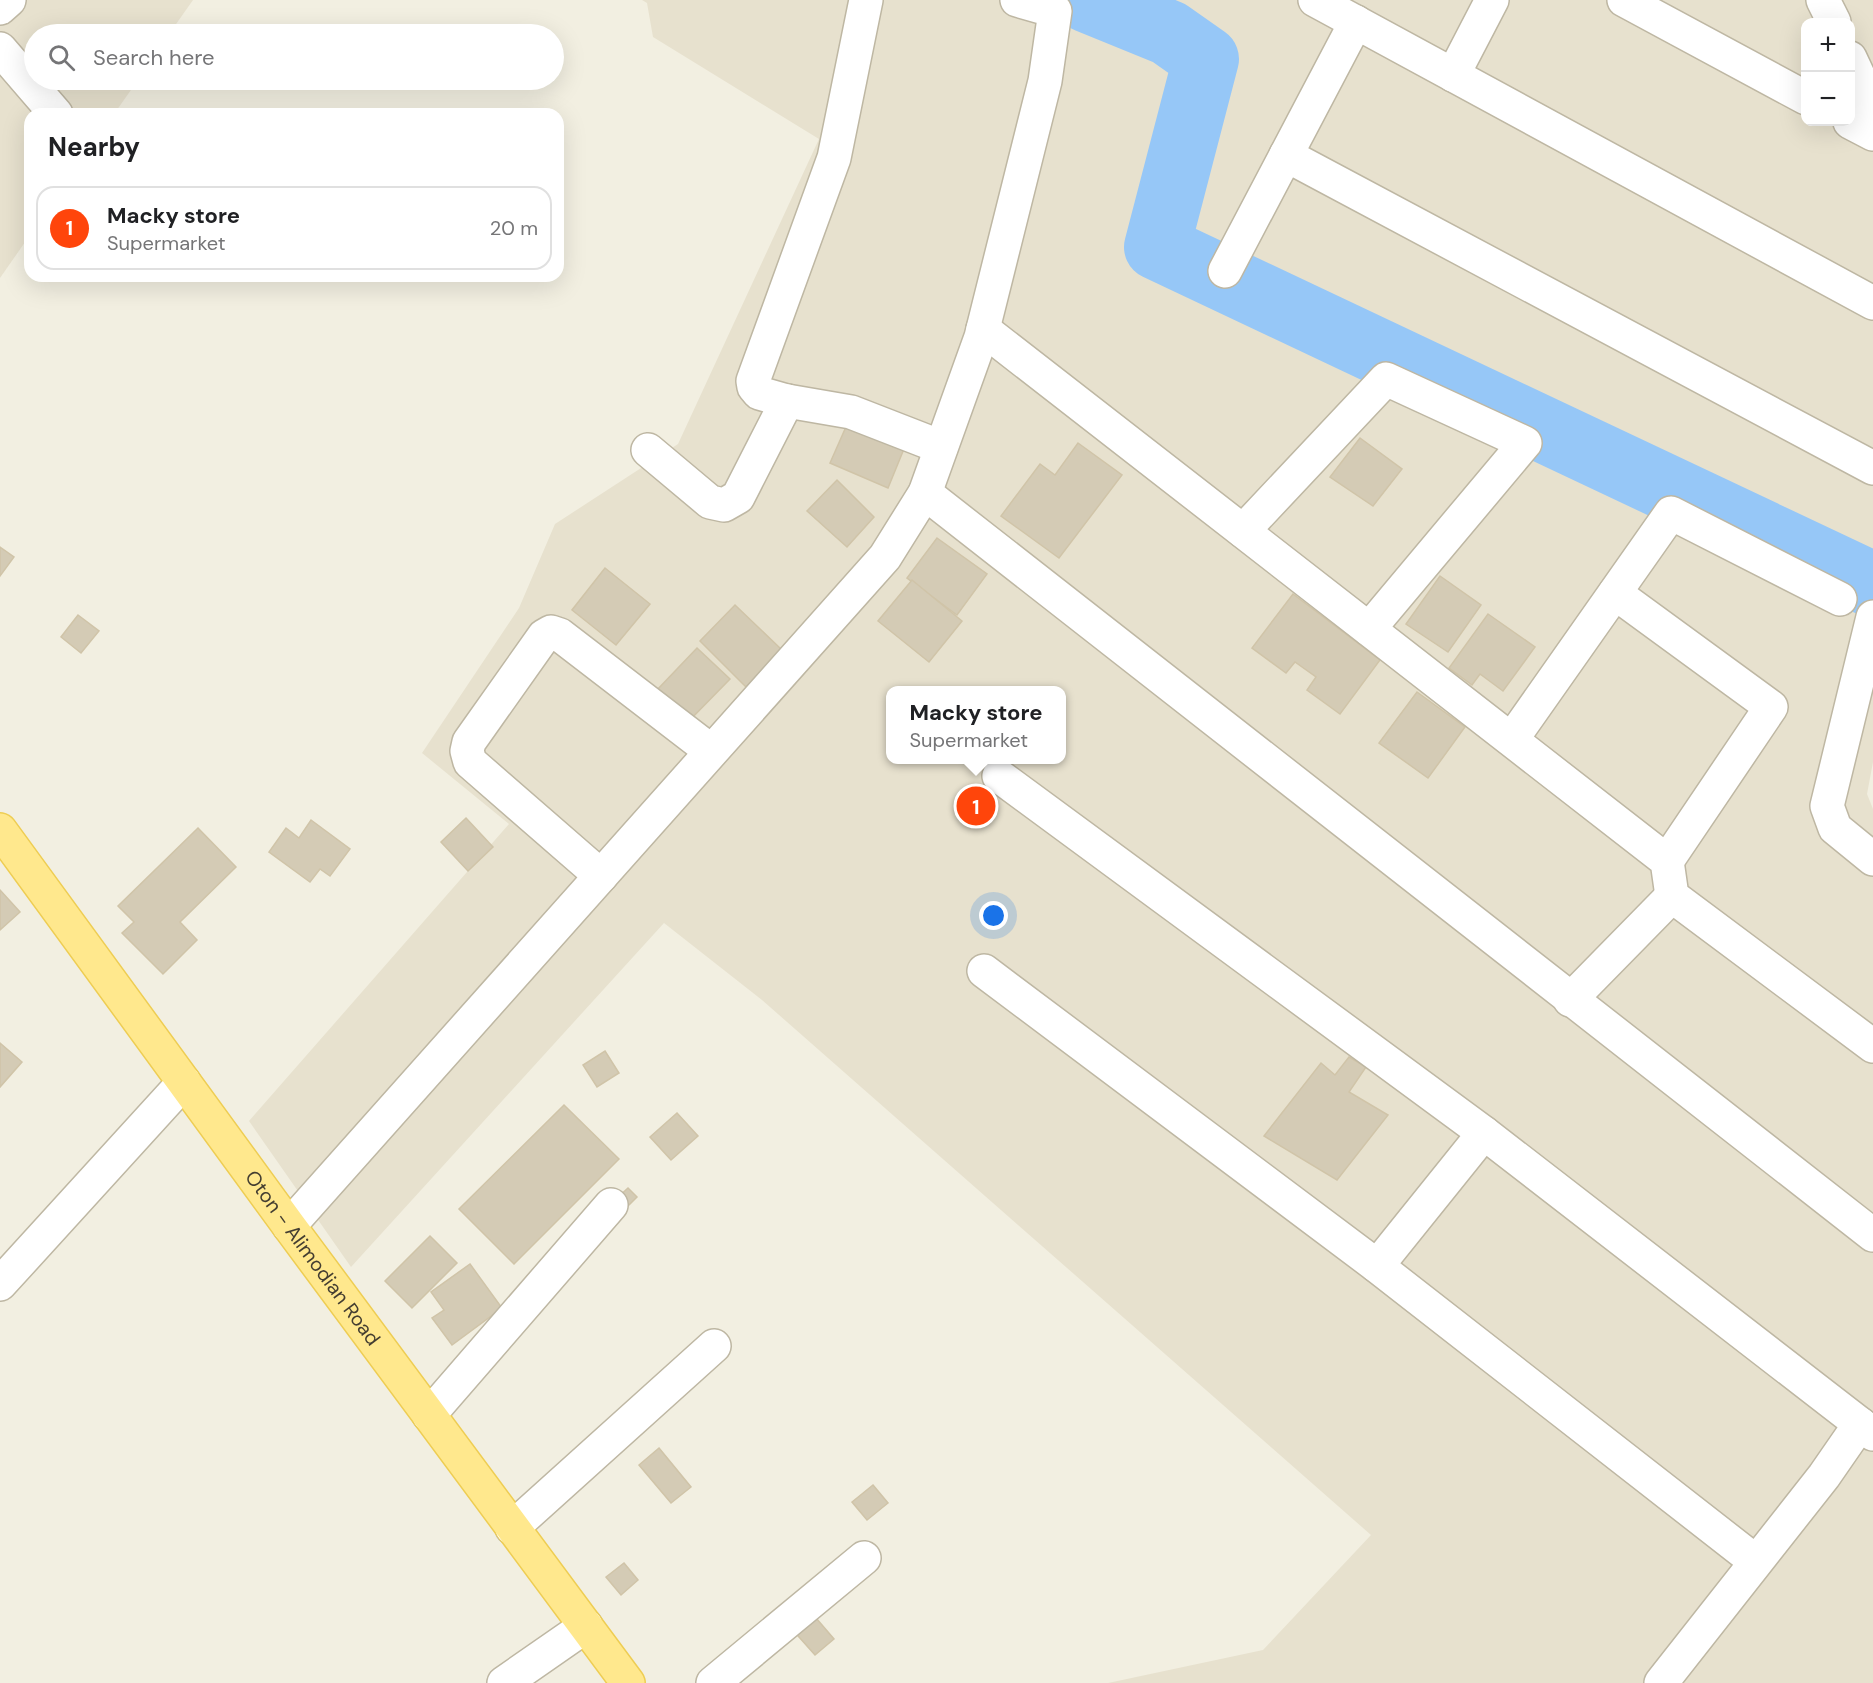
<!DOCTYPE html>
<html lang="en">
<head>
<meta charset="utf-8">
<style>
  :root { --surface:#fff; --page:#f6f6f6; --text:#202124; --muted:#757577; --line:#e0e0e0; --accent:#ff450b }
  body { margin:0; font-family:"DM Sans",sans-serif; background:var(--page); color:var(--text) }
  .controls { position:absolute; right:18px; top:18px; display:grid; overflow:hidden; border-radius:12px; box-shadow:0 6px 24px #0002 }
  .controls button { width:54px; height:54px; display:grid; place-items:center; padding:0; border:0; border-bottom:2px solid var(--line); background:var(--surface); color:var(--text); font:30px sans-serif }
  .you { position:absolute; left:994px; top:916px; width:21px; height:21px; margin:-15px; border:4px solid #fff; border-radius:50%; background:#1a73e8; box-shadow:0 0 0 9px #1a73e833 }
  .badge { display:grid; place-items:center; width:39px; height:39px; border-radius:50%; background:var(--accent); color:#fff; font-size:20px; font-weight:700 }
  .pin { position:absolute; translate:-50% -50%; border:3px solid #fff; box-shadow:0 2px 6px #0006 }
  .popup { position:absolute; left:886px; top:686px; width:180px; height:78px; box-sizing:border-box; display:grid; place-content:center; border-radius:12px; background:var(--surface); filter:drop-shadow(0 2px 4px #0005); font-size:20px; white-space:nowrap; color:var(--muted) }
  .popup b { font-size:22px; color:var(--text) }
  .popup::after { content:''; position:absolute; left:50%; top:100%; margin-left:-12px; border:12px solid transparent; border-top-color:var(--surface) }
  .list { margin:0; padding:0; list-style:none }
  h2 { display:flex; justify-content:space-between; align-items:center; height:78px; margin:0; padding:0 24px; font-size:26px }
  h2 small { font-size:20px; font-weight:400; color:var(--muted) }
  .list li { display:grid; grid-template-columns:39px 1fr auto; gap:18px; align-items:center; box-sizing:border-box; height:84px; margin:0 12px 12px; padding:0 12px; border:2px solid var(--line); border-radius:18px }
  .list b { display:block; font-size:22px; white-space:nowrap }
  .list p { margin:0; font-size:20px; white-space:nowrap; color:var(--muted) }
  .list em { font-size:20px; font-style:normal; color:var(--muted) }
  .icon { flex:none; width:33px; height:33px; fill:none; stroke:currentColor; stroke-width:2; stroke-linecap:round; stroke-linejoin:round }
  .map { position:relative; flex:none; width:1873px; height:1683px; overflow:hidden }
  .search { position:absolute; background:var(--surface); box-shadow:0 6px 24px #0002; left:24px; top:24px; width:540px; height:66px; display:flex; align-items:center; gap:15px; box-sizing:border-box; padding:0 21px; border-radius:33px; color:var(--muted); font-size:22px }
  .panel { position:absolute; background:var(--surface); box-shadow:0 6px 24px #0002; left:24px; top:108px; width:540px; height:174px; border-radius:18px }
  .map>svg:first-child { display:block }
  .residential { fill:#e7e1ce; fill-rule:evenodd }
  .lines { fill:none; stroke-linecap:round; stroke-linejoin:round }
  .river { stroke:#96c7f7; stroke-width:66 }
  .building { fill:#d4cbb5; stroke:#d0c4a8; stroke-width:1.5 }
  .minor-casing { stroke:#beb7a3; stroke-width:36 }
  .major-casing { stroke:#eecd53; stroke-width:36 }
  .minor { stroke:#fff; stroke-width:33 }
  .major { stroke:#ffe88d; stroke-width:33 }
  .labels { text-anchor:middle; dominant-baseline:central; stroke-width:6; stroke-linejoin:round; paint-order:stroke }
  .street-label { font-size:20px; fill:#443e31; stroke:#fff }
</style>
</head>
<body>
<div class="map">
<svg width="1873" height="1683" viewBox="0 0 1873 1683">
  <rect width="100%" height="100%" fill="#f2efe1"/>
  <g class="residential">
    <polygon points="0,0 193,0 169,34 34,34 34,80 138,80 114,114 30,114 30,235 0,278"/>
    <path d="M642 0H1873V762L1867 794 1873 809V1683H1108L1263 1650 1371 1535 762 1000 664 923 351 1267 249 1121 509 824 422 753 519 608 555 524 678 444 819 139 653 37 647 3ZM1806 22H1850V122H1806ZM890 690H1062V760H890Z"/>
  </g>
  <g class="lines">
    <polyline class="river" points="1088,0 1169,33 1206,59 1157,247 1873,585"/>
  </g>
  <g class="building">
    <polygon points="849,420 906,444 888,488 830,463"/>
    <polygon points="1360,438 1402,469 1373,506 1330,477"/>
    <polygon points="1078,443 1122,475 1059,558 1001,516 1040,464 1055,475"/>
    <polygon points="837,480 874,517 847,547 807,511"/>
    <polygon points="937,538 987,574 957,615 907,578"/>
    <polygon points="0,547 14,557 0,576"/>
    <polygon points="605,568 650,604 616,645 572,610"/>
    <polygon points="1440,576 1481,605 1448,652 1406,624"/>
    <polygon points="912,580 962,621 929,662 878,621"/>
    <polygon points="1293,594 1380,660 1340,714 1307,690 1316,677 1295,662 1286,673 1252,648"/>
    <polygon points="735,605 782,650 746,687 700,641"/>
    <polygon points="1488,614 1535,647 1503,691 1480,674 1472,685 1449,668"/>
    <polygon points="78,615 99,631 81,653 61,637"/>
    <polygon points="697,648 730,679 688,722 656,691"/>
    <polygon points="1417,692 1465,727 1428,778 1379,743"/>
    <polygon points="466,818 493,847 468,871 441,842"/>
    <polygon points="311,820 350,849 330,876 320,869 310,882 269,852 286,828 299,838"/>
    <polygon points="198,828 236,867 180,922 197,940 163,974 122,933 134,922 118,906"/>
    <polygon points="0,890 20,912 0,930"/>
    <polygon points="0,1043 22,1062 0,1087"/>
    <polygon points="605,1051 619,1073 597,1087 583,1065"/>
    <polygon points="1349,1057 1366,1067 1349,1092 1388,1115 1337,1180 1264,1136 1321,1063 1335,1075"/>
    <polygon points="564,1105 619,1159 514,1264 459,1209"/>
    <polygon points="677,1113 698,1136 671,1160 650,1137"/>
    <polygon points="628,1188 637,1197 625,1209 616,1199"/>
    <polygon points="430,1236 457,1263 412,1308 385,1281"/>
    <polygon points="470,1264 502,1308 452,1345 432,1318 444,1310 431,1292"/>
    <polygon points="659,1448 691,1487 671,1503 639,1465"/>
    <polygon points="873,1485 888,1503 867,1520 852,1502"/>
    <polygon points="624,1563 638,1580 621,1595 606,1577"/>
    <polygon points="810,1611 834,1639 815,1655 791,1628"/>
  </g>
  <g class="lines">
    <g class="minor-casing">
      <g id="minor">
        <polyline points="866,0 834,158 753,381 754,387 759,393 787,401 851,412 941,447"/>
        <polyline points="1315,0 1873,303"/>
        <polyline points="1624,0 1806,98"/>
        <polyline points="1823,0 1834,22"/>
        <polyline points="0,8 9,0"/>
        <polyline points="0,49 56,114"/>
        <polyline points="1850,58 1873,107"/>
        <polyline points="1453,75 1492,0"/>
        <polyline points="1850,122 1873,134"/>
        <polyline points="1286,155 1873,468"/>
        <polyline points="1225,271 1356,22"/>
        <polyline points="983,329 1667,861 1672,896 1873,1046"/>
        <polyline points="648,450 710,502 724,505 738,497 787,401"/>
        <polyline points="925,493 1873,1235"/>
        <polyline points="1243,531 1386,379 1525,443 1369,629"/>
        <polyline points="1615,593 1771,707 1667,861"/>
        <polyline points="1873,617 1827,806 1835,828 1873,859"/>
        <polyline points="1512,739 1671,513 1840,599"/>
        <polyline points="999,776 1484,1133 1873,1434"/>
        <polyline points="601,876 470,762 467,751 469,742 544,636 551,632 560,635 711,751"/>
        <polyline points="984,971 1377,1266 1755,1561"/>
        <polyline points="1570,1000 1672,896"/>
        <polyline points="289,1226 885,557 925,493 981,337 1045,81 1055,11 1017,0"/>
        <polyline points="1377,1266 1484,1133"/>
        <polyline points="0,1284 184,1082"/>
        <polyline points="429,1415 611,1205"/>
        <polyline points="512,1528 714,1346"/>
        <polyline points="504,1683 586,1626"/>
        <polyline points="713,1683 864,1558"/>
        <polyline points="1661,1683 1824,1476 1860,1424"/>
      </g>
    </g>
    <g class="major-casing">
      <g id="major">
        <path id="s1" d="M0 830 289 1226 628 1683"/>
      </g>
    </g>
    <use href="#minor" class="minor"/>
    <use href="#major" class="major"/>
  </g>
  <g class="labels">
    <g class="street-label">
      <text stroke="none"><textPath href="#s1" startOffset="530">Oton - Alimodian Road</textPath></text>
    </g>
  </g>
</svg>
<div class="controls">
<button>+</button>
<button>−</button>
</div>
<div class="you"></div>
<div class="pin badge" style="left:976px;top:806px">1</div>
<div class="popup"><b>Macky store</b>Supermarket</div>
<div class="search"><svg class="icon" aria-label="search" viewBox="0 0 24 24"><circle cx="10" cy="10" r="6"/><path d="M15 15l6 6"/></svg>Search here</div>
<section class="panel">
<h2>Nearby<small></small></h2>
<ul class="list">
<li><span class="badge">1</span><div><b>Macky store</b><p>Supermarket</p></div><em>20 m</em></li>
</ul>
</section>
</div>
</body>
</html>
